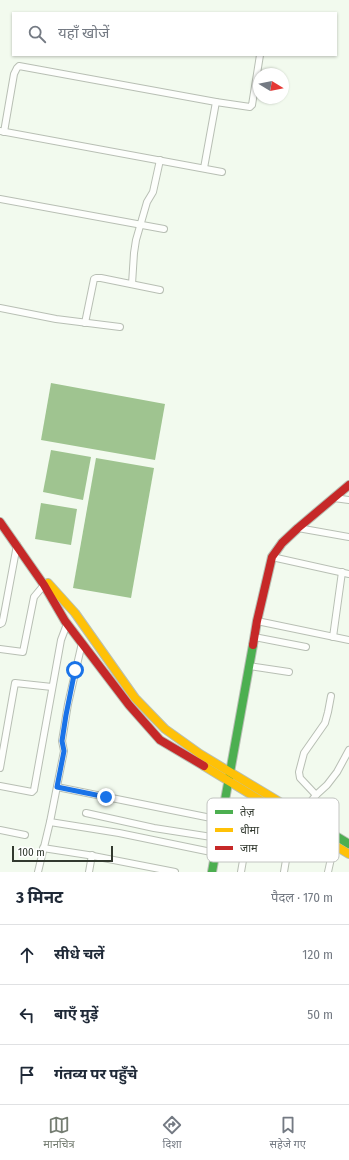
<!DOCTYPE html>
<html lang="hi">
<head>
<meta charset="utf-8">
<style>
  :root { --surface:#fff; --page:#f6f6f7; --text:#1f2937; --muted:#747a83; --line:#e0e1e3; --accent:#757d72 }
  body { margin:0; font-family:"Fira Sans Condensed","Noto Sans Devanagari",sans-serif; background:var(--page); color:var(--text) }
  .compass { position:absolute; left:253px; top:68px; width:36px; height:36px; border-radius:50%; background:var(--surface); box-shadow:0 1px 3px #0004; rotate:100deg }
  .scale { position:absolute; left:12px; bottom:10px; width:101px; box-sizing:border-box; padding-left:4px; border:2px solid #32392f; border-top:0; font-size:11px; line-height:14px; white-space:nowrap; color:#32392f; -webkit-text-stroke:3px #fff; paint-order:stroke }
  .stop { position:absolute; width:12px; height:12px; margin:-9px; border:3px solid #1a73e8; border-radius:50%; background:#fff }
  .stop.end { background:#1a73e8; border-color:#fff; box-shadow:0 1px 4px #0008 }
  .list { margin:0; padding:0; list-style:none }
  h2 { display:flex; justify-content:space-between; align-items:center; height:52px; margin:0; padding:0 16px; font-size:17px }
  h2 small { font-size:13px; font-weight:400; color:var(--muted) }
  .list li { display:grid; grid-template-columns:26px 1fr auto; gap:12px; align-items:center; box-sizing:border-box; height:60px; padding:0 16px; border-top:1px solid var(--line) }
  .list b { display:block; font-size:15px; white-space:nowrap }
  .list em { font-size:13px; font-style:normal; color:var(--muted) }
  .icon { flex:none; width:22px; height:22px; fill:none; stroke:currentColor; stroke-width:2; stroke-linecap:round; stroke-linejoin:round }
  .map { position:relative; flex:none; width:349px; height:872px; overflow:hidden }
  .search { position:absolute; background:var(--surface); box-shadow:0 1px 3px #0004; left:12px; right:12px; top:12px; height:44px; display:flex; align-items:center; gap:10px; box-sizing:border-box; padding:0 14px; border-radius:0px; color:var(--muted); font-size:15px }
  .sheet { height:232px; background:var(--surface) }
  nav { display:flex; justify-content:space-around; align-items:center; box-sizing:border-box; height:56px; border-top:1px solid var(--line); background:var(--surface); font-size:11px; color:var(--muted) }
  nav a { display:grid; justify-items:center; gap:2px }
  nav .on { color:var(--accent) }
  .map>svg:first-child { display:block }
  .water { fill:#9fc490 }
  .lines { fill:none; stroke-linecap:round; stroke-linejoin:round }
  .street-casing { stroke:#b8bfb4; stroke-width:8 }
  .fast-casing { stroke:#b8bfb4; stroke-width:10 }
  .slow-casing { stroke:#b8bfb4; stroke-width:10 }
  .jam-casing { stroke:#b8bfb4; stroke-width:10 }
  .street { stroke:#fdfefc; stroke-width:6 }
  .fast { stroke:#4caf50; stroke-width:8 }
  .slow { stroke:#ffc107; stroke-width:8 }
  .jam { stroke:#c62828; stroke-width:8 }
  .route { stroke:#1a73e8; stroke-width:5 }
  .key { fill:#fff; stroke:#c2c4c1; stroke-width:1 }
  .key-label { font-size:11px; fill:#32392f }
</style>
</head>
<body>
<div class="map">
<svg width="349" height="872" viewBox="0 0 349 872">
  <rect width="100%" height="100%" fill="#f2faee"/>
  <g class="water">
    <polygon points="51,383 165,404 155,460 41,440"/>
    <polygon points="51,450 91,457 83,500 43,492"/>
    <polygon points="96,458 154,468 131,598 73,588"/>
    <polygon points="41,503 77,509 71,545 35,539"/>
  </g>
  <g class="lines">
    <g class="street-casing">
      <g id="street">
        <polyline points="0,131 222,172"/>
        <polyline points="4,132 14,74 17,68 19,66 216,102 250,107 252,105 260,55"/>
        <polyline points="204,168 216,102"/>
        <polyline points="0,199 164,229"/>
        <polyline points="132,284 134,253 136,240 147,202 153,192 160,160"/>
        <polyline points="0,308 56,319 120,327"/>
        <polyline points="85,323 94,279 96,278 101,278 160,290"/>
        <polyline points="334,498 349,500"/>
        <polyline points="298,528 349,537"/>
        <polyline points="272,557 349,574"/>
        <polyline points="257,621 349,640"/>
        <polyline points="0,624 2,623 3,620 17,545"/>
        <polyline points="254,637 306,647"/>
        <polyline points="333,637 342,572"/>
        <polyline points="0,649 23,652 34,597 44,585"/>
        <polyline points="249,666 289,672"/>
        <polyline points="0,768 15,683 52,687"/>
        <polyline points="0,786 32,792 34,790 61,640 67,624"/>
        <polyline points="57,787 221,820"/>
        <polyline points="316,795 300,778 299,772 304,753 325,723 328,712 331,696"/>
        <polyline points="86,813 154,828 218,838"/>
        <polyline points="300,815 316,795 327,785 337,772 349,750"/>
        <polyline points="50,822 119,833 216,853"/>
        <polyline points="0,830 25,835"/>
        <polyline points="43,848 88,855 175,872"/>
        <polyline points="38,872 50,822 64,751 62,741 68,704 82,643"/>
        <polyline points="89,872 92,855"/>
        <polyline points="241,872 254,797"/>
        <polyline points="284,872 288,848 294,821"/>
        <polyline points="328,872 334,845"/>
      </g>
    </g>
    <g class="fast-casing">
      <g id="fast">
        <polyline points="288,807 349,844"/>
        <polyline points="212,872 253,645"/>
      </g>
    </g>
    <g class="slow-casing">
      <g id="slow">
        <polyline points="48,583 75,613 135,698 165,729 200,754 288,807"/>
        <polyline points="204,766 349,854"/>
      </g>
    </g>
    <g class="jam-casing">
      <g id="jam">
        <polyline points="0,522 44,585 65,621 129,705 160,740 204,766"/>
        <polyline points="253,645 257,621 272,557 282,543 298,528 349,485"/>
      </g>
    </g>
    <use href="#street" class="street"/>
    <use href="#fast" class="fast"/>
    <use href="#slow" class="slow"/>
    <use href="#jam" class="jam"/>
  </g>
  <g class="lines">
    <polyline class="route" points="75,670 66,715 62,741 64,751 57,787 106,797"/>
  </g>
  <rect x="207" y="798" width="132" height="64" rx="6" class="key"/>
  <rect x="215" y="810" width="18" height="4" fill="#4caf50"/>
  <rect x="215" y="828" width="18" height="4" fill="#ffc107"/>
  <rect x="215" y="846" width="18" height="4" fill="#c62828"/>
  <g class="key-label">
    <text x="240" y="816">तेज़</text>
    <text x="240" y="834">धीमा</text>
    <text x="240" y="852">जाम</text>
  </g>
</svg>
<svg class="compass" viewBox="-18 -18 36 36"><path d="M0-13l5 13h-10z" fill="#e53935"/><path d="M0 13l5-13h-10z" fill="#747a83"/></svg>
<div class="scale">100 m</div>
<div class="stop" style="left:75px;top:670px"></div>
<div class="stop end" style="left:106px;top:797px"></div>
<div class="search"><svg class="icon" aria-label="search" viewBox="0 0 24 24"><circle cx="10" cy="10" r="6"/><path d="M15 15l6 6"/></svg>यहाँ खोजें</div>
</div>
<section class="sheet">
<h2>3 मिनट<small>पैदल · 170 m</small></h2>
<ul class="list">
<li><svg class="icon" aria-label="ahead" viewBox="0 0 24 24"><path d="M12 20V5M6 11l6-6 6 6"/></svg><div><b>सीधे चलें</b></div><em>120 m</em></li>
<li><svg class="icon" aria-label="left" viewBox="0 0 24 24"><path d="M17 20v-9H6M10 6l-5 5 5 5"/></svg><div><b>बाएँ मुड़ें</b></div><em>50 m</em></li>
<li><svg class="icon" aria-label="arrive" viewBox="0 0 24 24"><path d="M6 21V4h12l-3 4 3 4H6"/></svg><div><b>गंतव्य पर पहुँचे</b></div></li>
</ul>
</section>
<nav>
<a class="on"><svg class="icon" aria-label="map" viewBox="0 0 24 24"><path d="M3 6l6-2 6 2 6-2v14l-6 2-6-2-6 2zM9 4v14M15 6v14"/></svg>मानचित्र</a>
<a><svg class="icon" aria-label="directions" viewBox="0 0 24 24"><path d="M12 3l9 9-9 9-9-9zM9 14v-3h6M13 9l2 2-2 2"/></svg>दिशा</a>
<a><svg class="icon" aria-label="saved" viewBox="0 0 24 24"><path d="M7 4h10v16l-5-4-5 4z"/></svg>सहेजे गए</a>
</nav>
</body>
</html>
